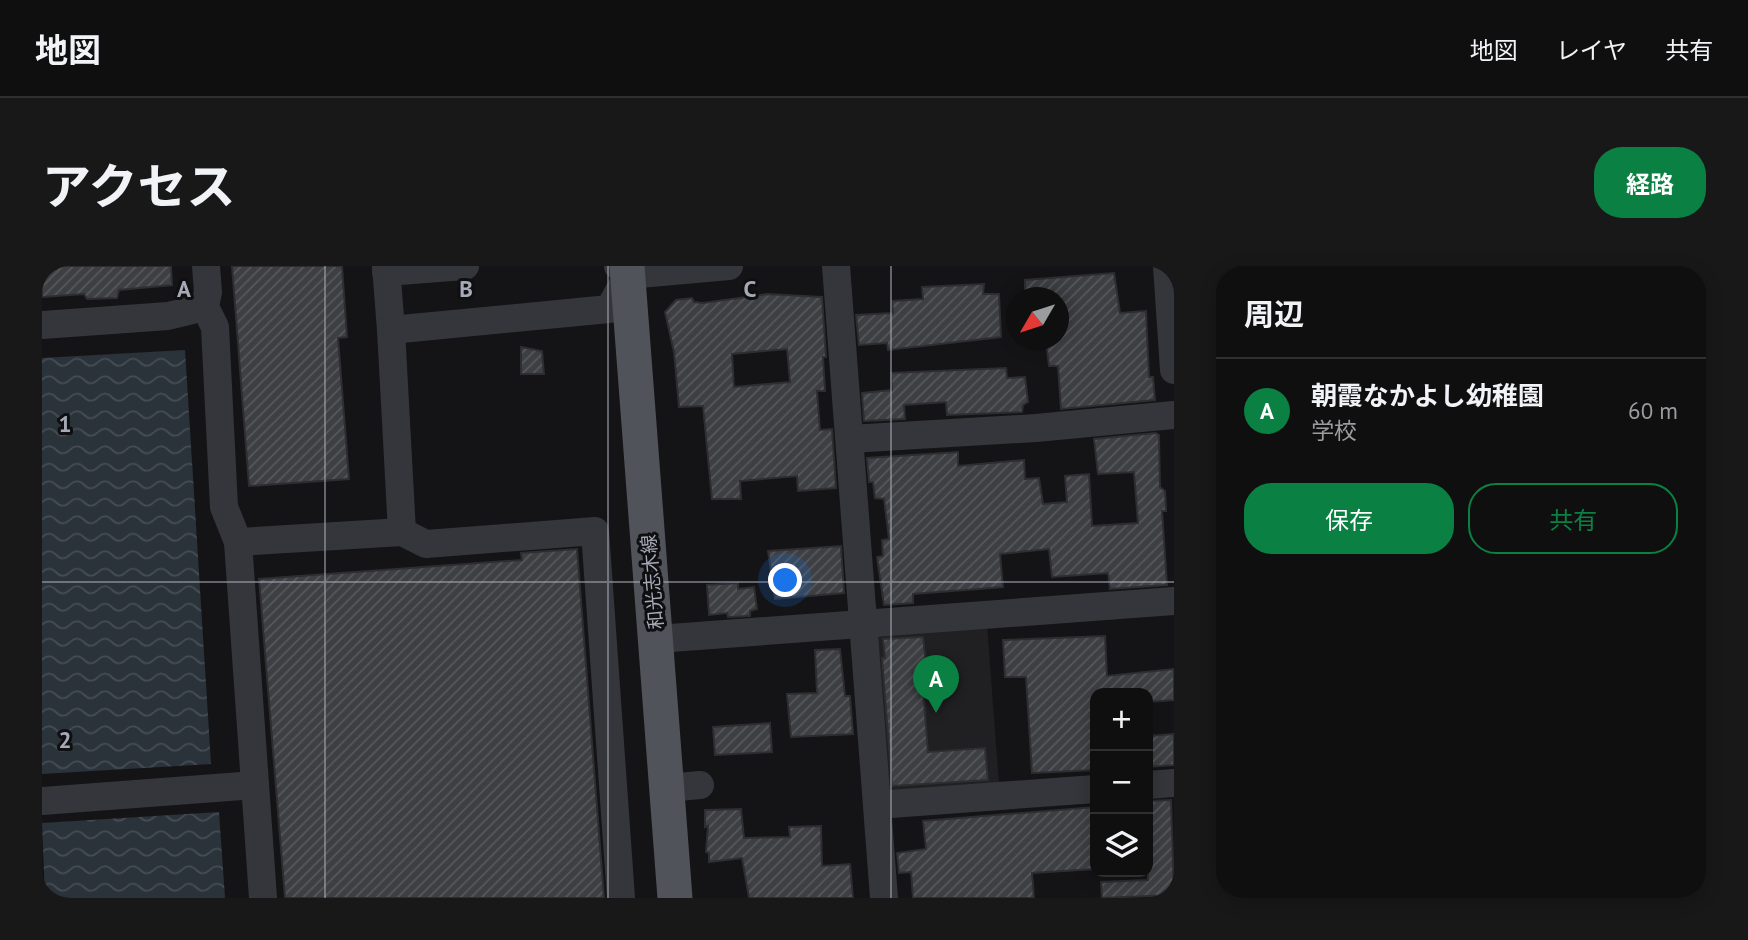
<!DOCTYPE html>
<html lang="ja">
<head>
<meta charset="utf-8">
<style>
  :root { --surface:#0f0f10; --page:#181819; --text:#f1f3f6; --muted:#9b9c9f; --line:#2f2f30; --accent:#0b8043 }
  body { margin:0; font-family:"PT Sans","Noto Sans JP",sans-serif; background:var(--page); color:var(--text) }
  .controls { position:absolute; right:21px; bottom:21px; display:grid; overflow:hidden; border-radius:14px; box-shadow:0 4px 18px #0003 }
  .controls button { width:63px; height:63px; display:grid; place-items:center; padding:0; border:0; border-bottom:2px solid var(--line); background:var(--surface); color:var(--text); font:35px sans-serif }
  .compass { position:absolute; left:964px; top:21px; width:63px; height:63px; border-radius:50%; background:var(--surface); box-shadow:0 4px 18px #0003; rotate:231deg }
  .you { position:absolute; left:744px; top:315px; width:24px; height:24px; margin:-18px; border:5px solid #fff; border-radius:50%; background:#1a73e8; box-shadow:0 0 0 10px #1a73e833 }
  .badge { display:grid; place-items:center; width:46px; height:46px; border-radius:50%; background:var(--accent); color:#fff; font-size:23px; font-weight:700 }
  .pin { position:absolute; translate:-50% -58px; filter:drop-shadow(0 2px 4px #0008) }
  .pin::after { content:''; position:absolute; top:37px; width:24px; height:21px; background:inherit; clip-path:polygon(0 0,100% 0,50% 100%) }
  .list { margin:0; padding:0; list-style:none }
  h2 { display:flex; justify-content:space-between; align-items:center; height:91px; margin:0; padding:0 28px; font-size:30px }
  h2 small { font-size:23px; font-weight:400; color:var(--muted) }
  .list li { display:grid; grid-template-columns:46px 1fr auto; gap:21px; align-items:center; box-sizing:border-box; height:105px; padding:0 28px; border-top:2px solid var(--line) }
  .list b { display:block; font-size:26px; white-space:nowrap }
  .list p { margin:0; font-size:23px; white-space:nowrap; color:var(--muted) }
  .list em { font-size:23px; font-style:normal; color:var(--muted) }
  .actions { display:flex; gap:14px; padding:21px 28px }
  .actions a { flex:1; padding:16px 0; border:2px solid var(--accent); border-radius:28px; text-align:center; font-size:24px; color:var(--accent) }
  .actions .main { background:var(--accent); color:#fff }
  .icon { flex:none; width:38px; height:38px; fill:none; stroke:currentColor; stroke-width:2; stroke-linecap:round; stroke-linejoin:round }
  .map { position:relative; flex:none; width:1132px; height:632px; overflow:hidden; border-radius:28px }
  header { display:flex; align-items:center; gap:42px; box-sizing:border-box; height:98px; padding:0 35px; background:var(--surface); border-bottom:2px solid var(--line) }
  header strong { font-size:33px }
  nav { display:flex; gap:38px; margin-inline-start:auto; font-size:24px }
  .intro { display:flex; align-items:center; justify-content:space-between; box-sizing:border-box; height:168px; padding:0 42px }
  h1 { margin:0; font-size:49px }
  .button { padding:18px 32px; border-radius:28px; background:var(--accent); color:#fff; font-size:24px; font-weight:700 }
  main { display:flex; gap:42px; padding:0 42px }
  aside { flex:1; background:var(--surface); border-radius:28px; box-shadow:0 4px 18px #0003 }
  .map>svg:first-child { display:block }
  .built { fill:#202023 }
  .water { fill:url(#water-waves) }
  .building { fill:url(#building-hatch); stroke:#2e2e32; stroke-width:2; fill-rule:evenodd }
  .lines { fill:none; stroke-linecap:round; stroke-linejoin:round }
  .minor { stroke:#35363b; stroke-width:28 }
  .major { stroke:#51535a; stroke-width:35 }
  .grid { fill:none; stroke:#a6aab7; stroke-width:2; stroke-opacity:0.55 }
  .labels { text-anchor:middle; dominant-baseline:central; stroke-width:6; stroke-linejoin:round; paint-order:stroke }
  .street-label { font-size:19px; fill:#a6aab7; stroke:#0f0f11 }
  .grid-label { font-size:23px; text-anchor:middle; font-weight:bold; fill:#a6aab7; stroke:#0f0f11; stroke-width:6; stroke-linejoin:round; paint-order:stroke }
</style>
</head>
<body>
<header>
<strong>地図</strong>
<nav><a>地図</a><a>レイヤ</a><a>共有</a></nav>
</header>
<div class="intro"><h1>アクセス</h1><a class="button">経路</a></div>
<main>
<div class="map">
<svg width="1132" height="632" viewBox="0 0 1132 632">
  <defs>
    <pattern id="water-waves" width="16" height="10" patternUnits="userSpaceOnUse" patternTransform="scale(1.75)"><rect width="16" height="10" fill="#2a323a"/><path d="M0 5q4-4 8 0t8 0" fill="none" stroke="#464d54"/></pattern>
    <pattern id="building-hatch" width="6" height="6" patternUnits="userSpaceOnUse" patternTransform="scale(1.75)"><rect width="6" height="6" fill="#3e3f43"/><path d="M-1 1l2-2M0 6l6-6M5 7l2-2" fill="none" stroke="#57585c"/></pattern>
  </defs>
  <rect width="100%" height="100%" fill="#141416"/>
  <polygon class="built" points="945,359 957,519 843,527 831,374 836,366"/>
  <g class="water">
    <polygon points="143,84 169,498 0,508 0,92"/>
    <polygon points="177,546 183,632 3,632 0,557"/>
  </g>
  <g class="building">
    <polygon points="0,0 129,0 130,19 77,24 75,32 45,33 42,28 0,31"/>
    <polygon points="190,0 300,0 305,71 296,72 307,213 207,220"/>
    <polygon points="1072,7 1078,47 1104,45 1107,111 1111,111 1113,134 1019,143 1016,100 1007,100 1004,75 1017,74 1017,32 983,32 983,14"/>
    <polygon points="942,18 941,28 957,28 959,71 846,84 845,77 817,79 814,49 851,47 850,35 881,33 880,21"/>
    <path d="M725 28 780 31 784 91H781L783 125H775L778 164 790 163 794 222 756 225 755 210 698 215 699 233H670L661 140 637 141 632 86 623 46 634 34 650 32 652 36 661 37ZM745 83 748 116 692 121 690 88Z"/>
    <polygon points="479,81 500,85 502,108 479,108"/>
    <polygon points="964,102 965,112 983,111 986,136 981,139 980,146 905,149 904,136 862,139 863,153 822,155 820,127 850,124 849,107"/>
    <polygon points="1114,167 1117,169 1118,221 1123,225 1124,245 1120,245 1125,319 1068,323 1066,307 1010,311 1007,283 958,288 961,321 871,328 871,337 842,339 835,291 841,290 840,274 847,273 842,233 833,232 831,216 827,216 825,192 916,186 916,200 982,194 983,213 997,212 1001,238 1025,236 1023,210 1047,208 1050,260 1096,257 1092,206 1056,208 1052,173"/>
    <polygon points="799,280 802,327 733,333 726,285"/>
    <polygon points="535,283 562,632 243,632 217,313 480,294 479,287"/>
    <polygon points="696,317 696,323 712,321 715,343 708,345 708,350 686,351 685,347 667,349 665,319"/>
    <polygon points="1063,370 1065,410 1132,403 1132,434 1106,436 1106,427 1053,427 1053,504 990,507 984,411 963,411 961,374"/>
    <polygon points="881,371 885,407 880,410 886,486 943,482 946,514 850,520 840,392 843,392 841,373"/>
    <polygon points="798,383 803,430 808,430 811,468 749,471 745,428 775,427 773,384"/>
    <polygon points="728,457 730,486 673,489 671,461"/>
    <polygon points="1132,468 1132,499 1106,501 1106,470"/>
    <polygon points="1129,534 1132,629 1060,632 1059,616 1106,614 1106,535"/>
    <polygon points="1053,541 1053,603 990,607 992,632 871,632 869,606 857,607 855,587 884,583 881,555"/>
    <polygon points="699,543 702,572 748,571 747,561 779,560 780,600 808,598 811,632 707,632 700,592 667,596 667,587 664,586 666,560 663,561 663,544"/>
  </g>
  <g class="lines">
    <g class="minor">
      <polyline points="164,0 166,26 163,41 173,61 182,241 196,276"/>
      <polyline points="344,0 349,64"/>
      <polyline points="576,0 586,9 687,0"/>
      <polyline points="794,0 842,632"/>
      <polyline points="1125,0 1132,104"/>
      <polyline points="344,6 423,0"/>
      <polyline points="0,59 126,50 163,41"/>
      <polyline points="808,173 994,162 1132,149"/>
      <polyline points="360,266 384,278 553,265 579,632"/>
      <polyline points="615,373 1132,335"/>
      <polyline points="1106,519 1132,517"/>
      <polyline points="625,522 658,519"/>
      <polyline points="0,535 213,519"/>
      <polyline points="835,539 1053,523"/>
      <polyline points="221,632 196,276 360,266 349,64 567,43 586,9"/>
    </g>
    <polyline class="major" points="585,0 633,632"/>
  </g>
  <path class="grid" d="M283 0V632M566 0V632M849 0V632M0 316H1132"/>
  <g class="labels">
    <g class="street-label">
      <text transform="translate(610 316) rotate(-95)">和光志木線</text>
    </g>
  </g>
  <g class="grid-label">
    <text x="142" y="31">A</text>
    <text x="424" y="31">B</text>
    <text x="708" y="31">C</text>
    <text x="23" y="166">1</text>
    <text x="23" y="482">2</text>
  </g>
</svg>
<div class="controls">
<button>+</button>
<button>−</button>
<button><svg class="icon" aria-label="layers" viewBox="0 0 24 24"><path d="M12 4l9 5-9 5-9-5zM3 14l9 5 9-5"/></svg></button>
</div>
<svg class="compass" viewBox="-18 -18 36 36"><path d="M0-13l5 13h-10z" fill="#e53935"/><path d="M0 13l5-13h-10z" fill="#9b9c9f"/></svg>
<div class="you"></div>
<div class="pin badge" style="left:894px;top:447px">A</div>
</div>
<aside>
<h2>周辺<small></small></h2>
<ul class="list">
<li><span class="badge">A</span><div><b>朝霞なかよし幼稚園</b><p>学校</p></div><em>60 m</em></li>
</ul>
<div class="actions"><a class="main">保存</a><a>共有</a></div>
</aside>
</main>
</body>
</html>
